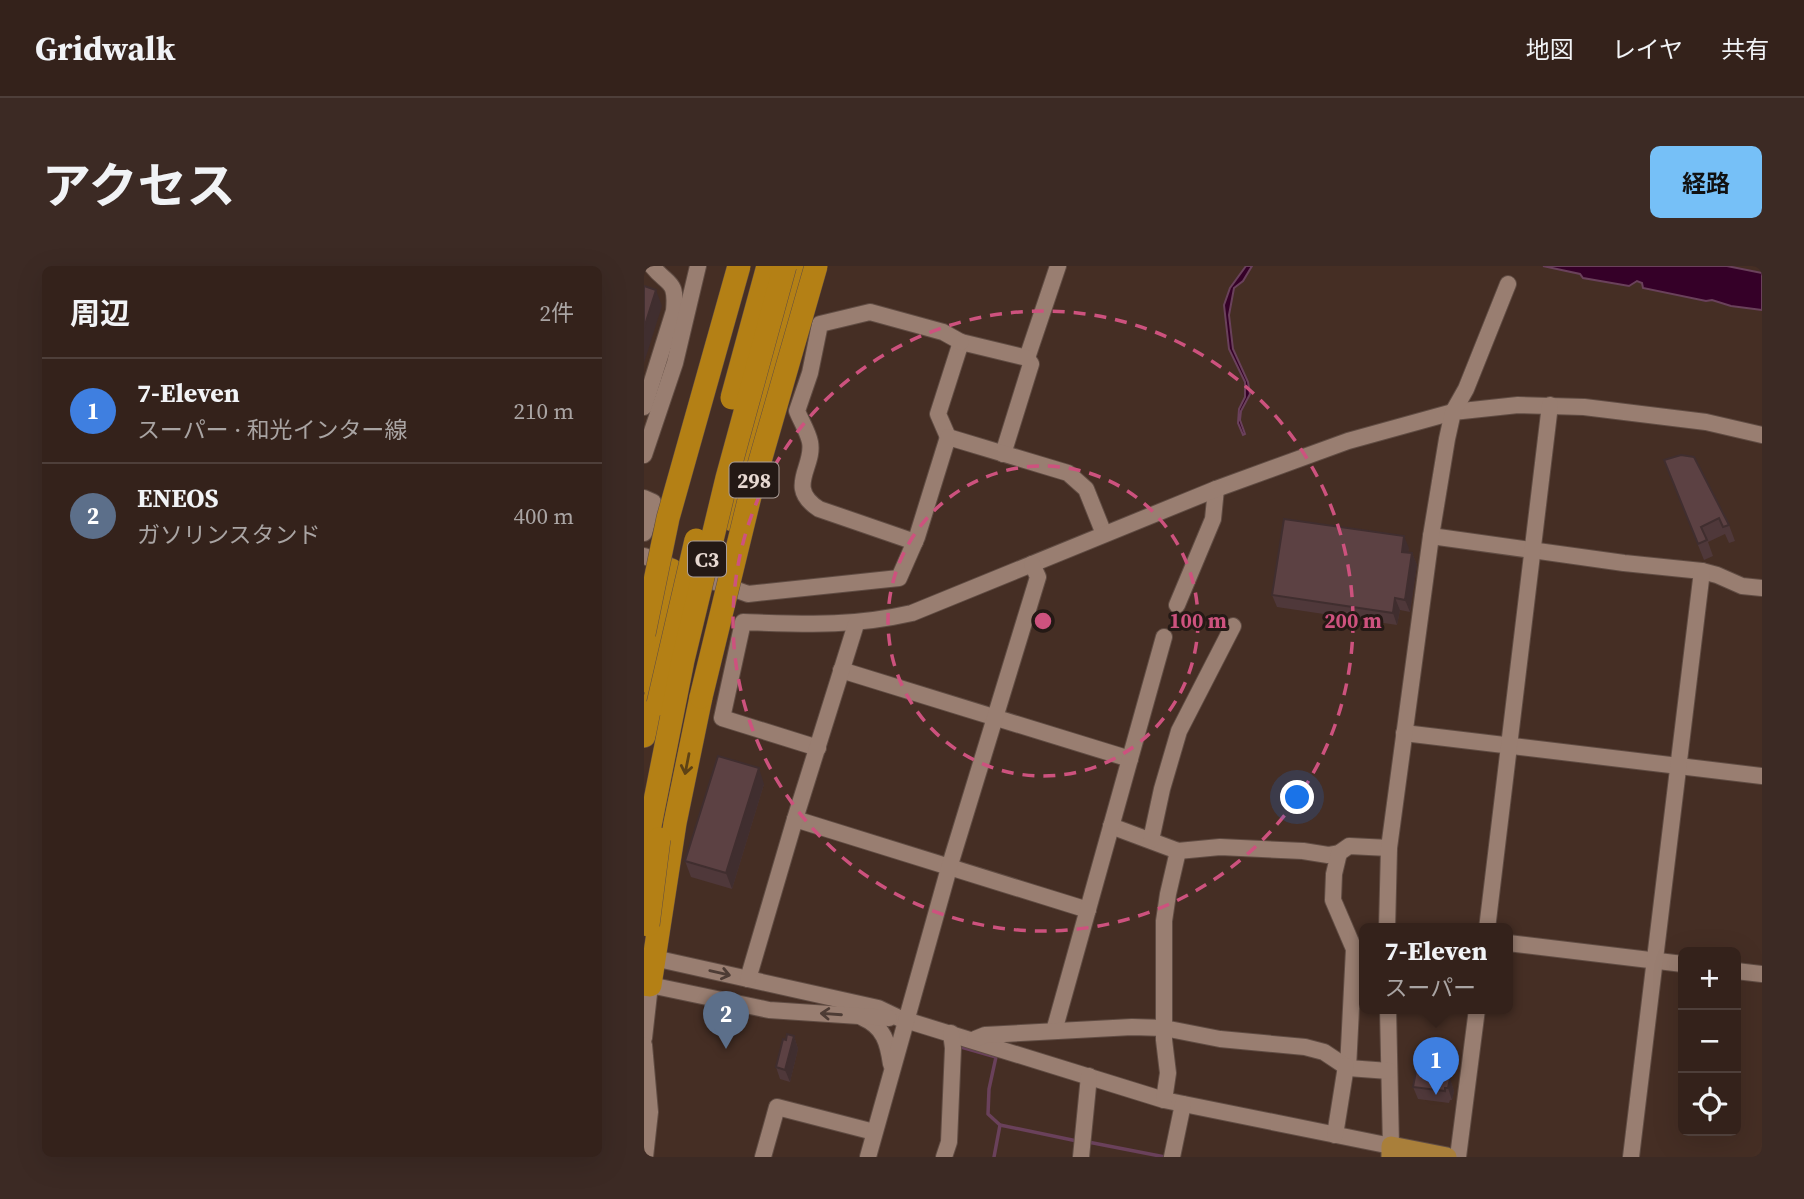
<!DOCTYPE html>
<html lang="ja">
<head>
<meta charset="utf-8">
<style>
  :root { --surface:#34221b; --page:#3c2a24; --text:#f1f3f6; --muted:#a9a4a3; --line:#4e3f3a; --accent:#76c0f7 }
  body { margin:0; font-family:"Source Serif 4","Noto Sans JP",serif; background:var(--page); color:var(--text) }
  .controls { position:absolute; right:21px; bottom:21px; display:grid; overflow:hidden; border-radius:10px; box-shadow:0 7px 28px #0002 }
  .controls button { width:63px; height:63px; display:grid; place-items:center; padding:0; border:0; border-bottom:2px solid var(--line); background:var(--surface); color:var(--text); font:35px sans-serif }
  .you { position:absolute; left:654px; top:532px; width:24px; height:24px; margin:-18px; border:5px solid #fff; border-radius:50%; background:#1a73e8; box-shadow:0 0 0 10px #1a73e833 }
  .badge { display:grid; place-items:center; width:46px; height:46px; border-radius:50%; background:var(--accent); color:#fff; font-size:23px; font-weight:700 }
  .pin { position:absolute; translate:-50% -58px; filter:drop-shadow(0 2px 4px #0008) }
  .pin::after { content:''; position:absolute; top:37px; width:24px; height:21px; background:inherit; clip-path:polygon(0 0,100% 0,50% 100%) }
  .popup { position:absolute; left:715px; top:657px; width:154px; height:91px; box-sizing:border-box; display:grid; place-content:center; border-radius:10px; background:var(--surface); filter:drop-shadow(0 2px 5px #0005); font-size:23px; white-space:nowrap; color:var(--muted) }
  .popup b { font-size:26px; color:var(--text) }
  .popup::after { content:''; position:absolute; left:50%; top:100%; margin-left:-14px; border:14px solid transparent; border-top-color:var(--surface) }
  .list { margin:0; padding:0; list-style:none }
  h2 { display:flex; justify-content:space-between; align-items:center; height:91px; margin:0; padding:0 28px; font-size:30px }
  h2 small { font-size:23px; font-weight:400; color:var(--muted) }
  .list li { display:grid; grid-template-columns:46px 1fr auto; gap:21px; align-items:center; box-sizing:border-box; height:105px; padding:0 28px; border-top:2px solid var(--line) }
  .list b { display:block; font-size:26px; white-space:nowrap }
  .list p { margin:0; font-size:23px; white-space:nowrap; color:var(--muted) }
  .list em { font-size:23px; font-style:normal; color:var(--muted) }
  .icon { flex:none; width:38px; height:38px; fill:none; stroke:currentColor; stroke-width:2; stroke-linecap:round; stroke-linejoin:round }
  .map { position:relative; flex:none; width:1118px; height:891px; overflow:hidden; border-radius:10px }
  header { display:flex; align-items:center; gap:42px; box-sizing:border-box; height:98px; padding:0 35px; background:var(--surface); border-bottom:2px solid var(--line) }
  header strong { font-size:33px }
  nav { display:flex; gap:38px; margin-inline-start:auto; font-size:24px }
  .intro { display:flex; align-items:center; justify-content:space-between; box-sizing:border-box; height:168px; padding:0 42px }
  h1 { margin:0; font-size:49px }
  .button { padding:18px 32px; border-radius:10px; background:var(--accent); color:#111; font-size:24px; font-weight:700 }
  main { display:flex; gap:42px; padding:0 42px }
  aside { flex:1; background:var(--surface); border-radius:10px; box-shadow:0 7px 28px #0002 }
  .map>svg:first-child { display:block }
  .water { fill:#350028; stroke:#6a415b; stroke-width:2 }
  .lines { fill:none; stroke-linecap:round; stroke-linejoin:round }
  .stream { stroke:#6a415b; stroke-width:3.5 }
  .minor-casing { stroke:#604c43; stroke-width:18 }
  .major-casing { stroke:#604c43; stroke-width:21 }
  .highway-casing { stroke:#604c43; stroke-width:24 }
  .minor { stroke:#997e71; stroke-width:16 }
  .major { stroke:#a97f3a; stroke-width:19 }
  .highway { stroke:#b48015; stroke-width:23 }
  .highway-bridge-casing { stroke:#604c43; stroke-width:24; stroke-linecap:butt }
  .highway-bridge { stroke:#b48015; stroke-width:23 }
  .wall { fill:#4f383a }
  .shaded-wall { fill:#402e2f }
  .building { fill:#5c4143; stroke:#402e2f; stroke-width:2 }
  .oneway { stroke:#5e4215 }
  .oneway2 { stroke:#4d3c35 }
  .ring { fill:none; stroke:#cd527e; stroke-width:3.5; stroke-dasharray:12 9 }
  .labels { text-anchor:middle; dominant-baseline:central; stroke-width:6; stroke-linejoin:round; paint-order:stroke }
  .shield { fill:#241915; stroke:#ac9f99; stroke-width:2 }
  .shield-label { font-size:21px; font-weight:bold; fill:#e7d8d1 }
  .centre { fill:#cd527e; stroke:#241915; stroke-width:3.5 }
  .ring-label { font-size:21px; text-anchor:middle; font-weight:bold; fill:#cd527e; stroke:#241915; stroke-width:6; stroke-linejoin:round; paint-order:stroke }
</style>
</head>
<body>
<header>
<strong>Gridwalk</strong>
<nav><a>地図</a><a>レイヤ</a><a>共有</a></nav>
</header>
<div class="intro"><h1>アクセス</h1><a class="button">経路</a></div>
<main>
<aside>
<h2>周辺<small>2件</small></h2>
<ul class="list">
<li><span class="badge" style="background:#3f7fe0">1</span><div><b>7-Eleven</b><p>スーパー · 和光インター線</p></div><em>210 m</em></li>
<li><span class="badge" style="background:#5c6f8a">2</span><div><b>ENEOS</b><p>ガソリンスタンド</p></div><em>400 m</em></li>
</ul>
</aside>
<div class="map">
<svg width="1118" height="891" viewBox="0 0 1118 891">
  <rect width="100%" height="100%" fill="#452e24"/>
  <g class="water">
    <polygon points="602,0 608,0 599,15 590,22 585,49 589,83 604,116 606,128 597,145 596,154 601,168 599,169 594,157 595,143 601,131 601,116 585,83 580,39 586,22"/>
    <polygon points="899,0 1083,0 1118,7 1118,44 1087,40 1068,34 1062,35 999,22 998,17 993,15 985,20 939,12 936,8"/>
  </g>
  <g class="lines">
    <g class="stream">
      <polyline points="317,781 352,791 345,823 344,848 356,859 433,875"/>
      <polyline points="444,876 521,891"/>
      <polyline points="350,891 356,859"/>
    </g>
    <g class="minor-casing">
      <g id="minor">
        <polyline points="383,92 414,0"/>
        <path d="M0 141 30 45C33 13 24 20 8 0"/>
        <polyline points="304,171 294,148 317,76 383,92 387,98 359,188"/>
        <polyline points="0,189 31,97 54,0"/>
        <polyline points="0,232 9,236 0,267"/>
        <polyline points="787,270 980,297 1058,305 1073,309 1098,320 1118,322"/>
        <path d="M271 276 175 243C141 221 171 201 166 176 164 166 157 155 153 145L166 107 176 58 226 46 299 66 317 76"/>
        <polyline points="0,290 24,299"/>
        <polyline points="52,309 104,328 255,312 273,271 304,171 424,207 442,223 460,268"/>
        <polyline points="533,339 569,253 572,223"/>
        <polyline points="197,404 486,493"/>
        <polyline points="760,467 1118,510"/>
        <path d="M174 482 78 452 99 356C161 358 207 361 268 347L572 223 704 175 809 146 874 139 940 141 1062 156 1118 169"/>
        <polyline points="151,553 444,644"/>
        <polyline points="467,560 534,585 576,581 659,585 684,589 695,587 705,580 745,582"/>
        <polyline points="507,574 518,523 535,465 589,360"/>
        <polyline points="695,587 690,608 689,634 710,683 704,802"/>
        <polyline points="743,663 745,582 787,270 803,173 809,146 822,123 864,18"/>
        <polyline points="843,663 906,139"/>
        <polyline points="864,677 1039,698"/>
        <polyline points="10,692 234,742 255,752 520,834 747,880 744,743"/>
        <polyline points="1092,705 1118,708"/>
        <polyline points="104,713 151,553 212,358"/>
        <path d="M219 752C240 761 244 777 247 798"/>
        <polyline points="410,765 520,371"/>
        <polyline points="0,772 6,719 125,744 245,752"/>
        <polyline points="331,773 341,769 488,761 520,762 576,773 661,781 680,786 704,802 745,805"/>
        <polyline points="0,779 6,846 1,891"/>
        <polyline points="520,834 524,807 520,774 520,655 524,628 534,585"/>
        <polyline points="691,869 702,800"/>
        <polyline points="119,891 133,841 230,866"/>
        <polyline points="224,891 305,602 394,311 388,298"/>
        <polyline points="300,891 305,876 309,782 307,767"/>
        <polyline points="437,891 445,810"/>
        <polyline points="528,891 539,838"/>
        <polyline points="814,891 833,743"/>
        <polyline points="987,891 1058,305"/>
      </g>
    </g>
    <g class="major-casing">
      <polyline id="major" points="747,891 747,880 803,891"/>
    </g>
    <g class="highway-casing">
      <g id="highway">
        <polyline points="89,254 157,0"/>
        <polyline points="0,415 27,304"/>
        <polyline points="0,470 15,419"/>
        <polyline points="0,718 6,719 31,557 57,431"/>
      </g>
    </g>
    <use href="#minor" class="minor"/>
    <use href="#major" class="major"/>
    <use href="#highway" class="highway"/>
    <g class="highway-bridge-casing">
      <g id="highway-bridge">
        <polyline points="88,132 124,0"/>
        <polyline points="0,368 24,252 95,0"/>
        <polyline points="57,431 106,230 172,0"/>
        <polyline points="14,438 52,274"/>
        <polyline points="0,590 39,394 83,212 141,0"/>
        <polyline points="4,659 15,573"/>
      </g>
    </g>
    <use href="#highway-bridge" class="highway-bridge"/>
  </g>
  <g class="wall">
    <polygon points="1020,194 1085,259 1091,275 1085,277 1081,268 1064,276 1069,290 1060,294"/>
    <polygon points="765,282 764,286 768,287 773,299 766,346 756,344 753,359 633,341 628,329"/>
    <polygon points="120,518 88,623 47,611 41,595"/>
    <polygon points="150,770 154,783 146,816 136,813 132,801 142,774"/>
    <polygon points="803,809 804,812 806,813 810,825 808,834 806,834 805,837 774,833 769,821"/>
  </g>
  <g class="shaded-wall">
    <polygon points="12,24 18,40 0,97 0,62"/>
    <polygon points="760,270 765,282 762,298 758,286"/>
    <polygon points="768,287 773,299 766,346 761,334"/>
    <polygon points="751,332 756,344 753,359 749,347"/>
    <polygon points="115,502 120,518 88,623 82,607"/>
    <polygon points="150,770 154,783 146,816 141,804"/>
    <polygon points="803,809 805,815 806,813 810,825 808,834 804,822"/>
  </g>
  <g class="building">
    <polygon points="0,20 12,24 0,62"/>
    <polygon points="1037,189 1050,191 1085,259 1079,261 1075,252 1057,261 1063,274 1054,278 1020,194"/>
    <polygon points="640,253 760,270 758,286 768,287 761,334 751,332 749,347 628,329"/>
    <polygon points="74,490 115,502 82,607 41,595"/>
    <polygon points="143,768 150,770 141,804 132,801 139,773 142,774"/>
    <polygon points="772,805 803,809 803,812 806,813 804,822 801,822 801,825 769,821"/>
  </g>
  <defs><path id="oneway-shaft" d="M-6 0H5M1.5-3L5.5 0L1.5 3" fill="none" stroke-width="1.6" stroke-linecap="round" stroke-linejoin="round" transform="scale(1.75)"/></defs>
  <use class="oneway" href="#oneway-shaft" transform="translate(43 498) rotate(101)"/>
  <g class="oneway2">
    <use href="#oneway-shaft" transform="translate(76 707) rotate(13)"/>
    <use href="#oneway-shaft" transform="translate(187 748) rotate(-176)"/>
  </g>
  <g class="ring">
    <circle cx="399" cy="355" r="155"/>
    <circle cx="399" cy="355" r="310"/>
  </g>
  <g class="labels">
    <g class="shield">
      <rect x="85.5" y="196.5" width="49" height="35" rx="5"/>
      <rect x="44" y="275.5" width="38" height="35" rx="5"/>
    </g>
    <g class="shield-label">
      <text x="110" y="214">298</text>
      <text x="63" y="293">C3</text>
    </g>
  </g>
  <circle cx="399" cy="355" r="10" class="centre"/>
  <g class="ring-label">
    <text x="554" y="362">100 m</text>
    <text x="709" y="362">200 m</text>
  </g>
</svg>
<div class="controls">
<button>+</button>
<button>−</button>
<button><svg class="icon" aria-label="locate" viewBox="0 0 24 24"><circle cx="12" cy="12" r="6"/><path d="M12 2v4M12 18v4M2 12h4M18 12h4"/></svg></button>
</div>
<div class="you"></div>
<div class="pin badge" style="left:792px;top:829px;background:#3f7fe0">1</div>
<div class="popup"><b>7-Eleven</b>スーパー</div>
<div class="pin badge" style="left:82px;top:783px;background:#5c6f8a">2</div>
</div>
</main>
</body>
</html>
